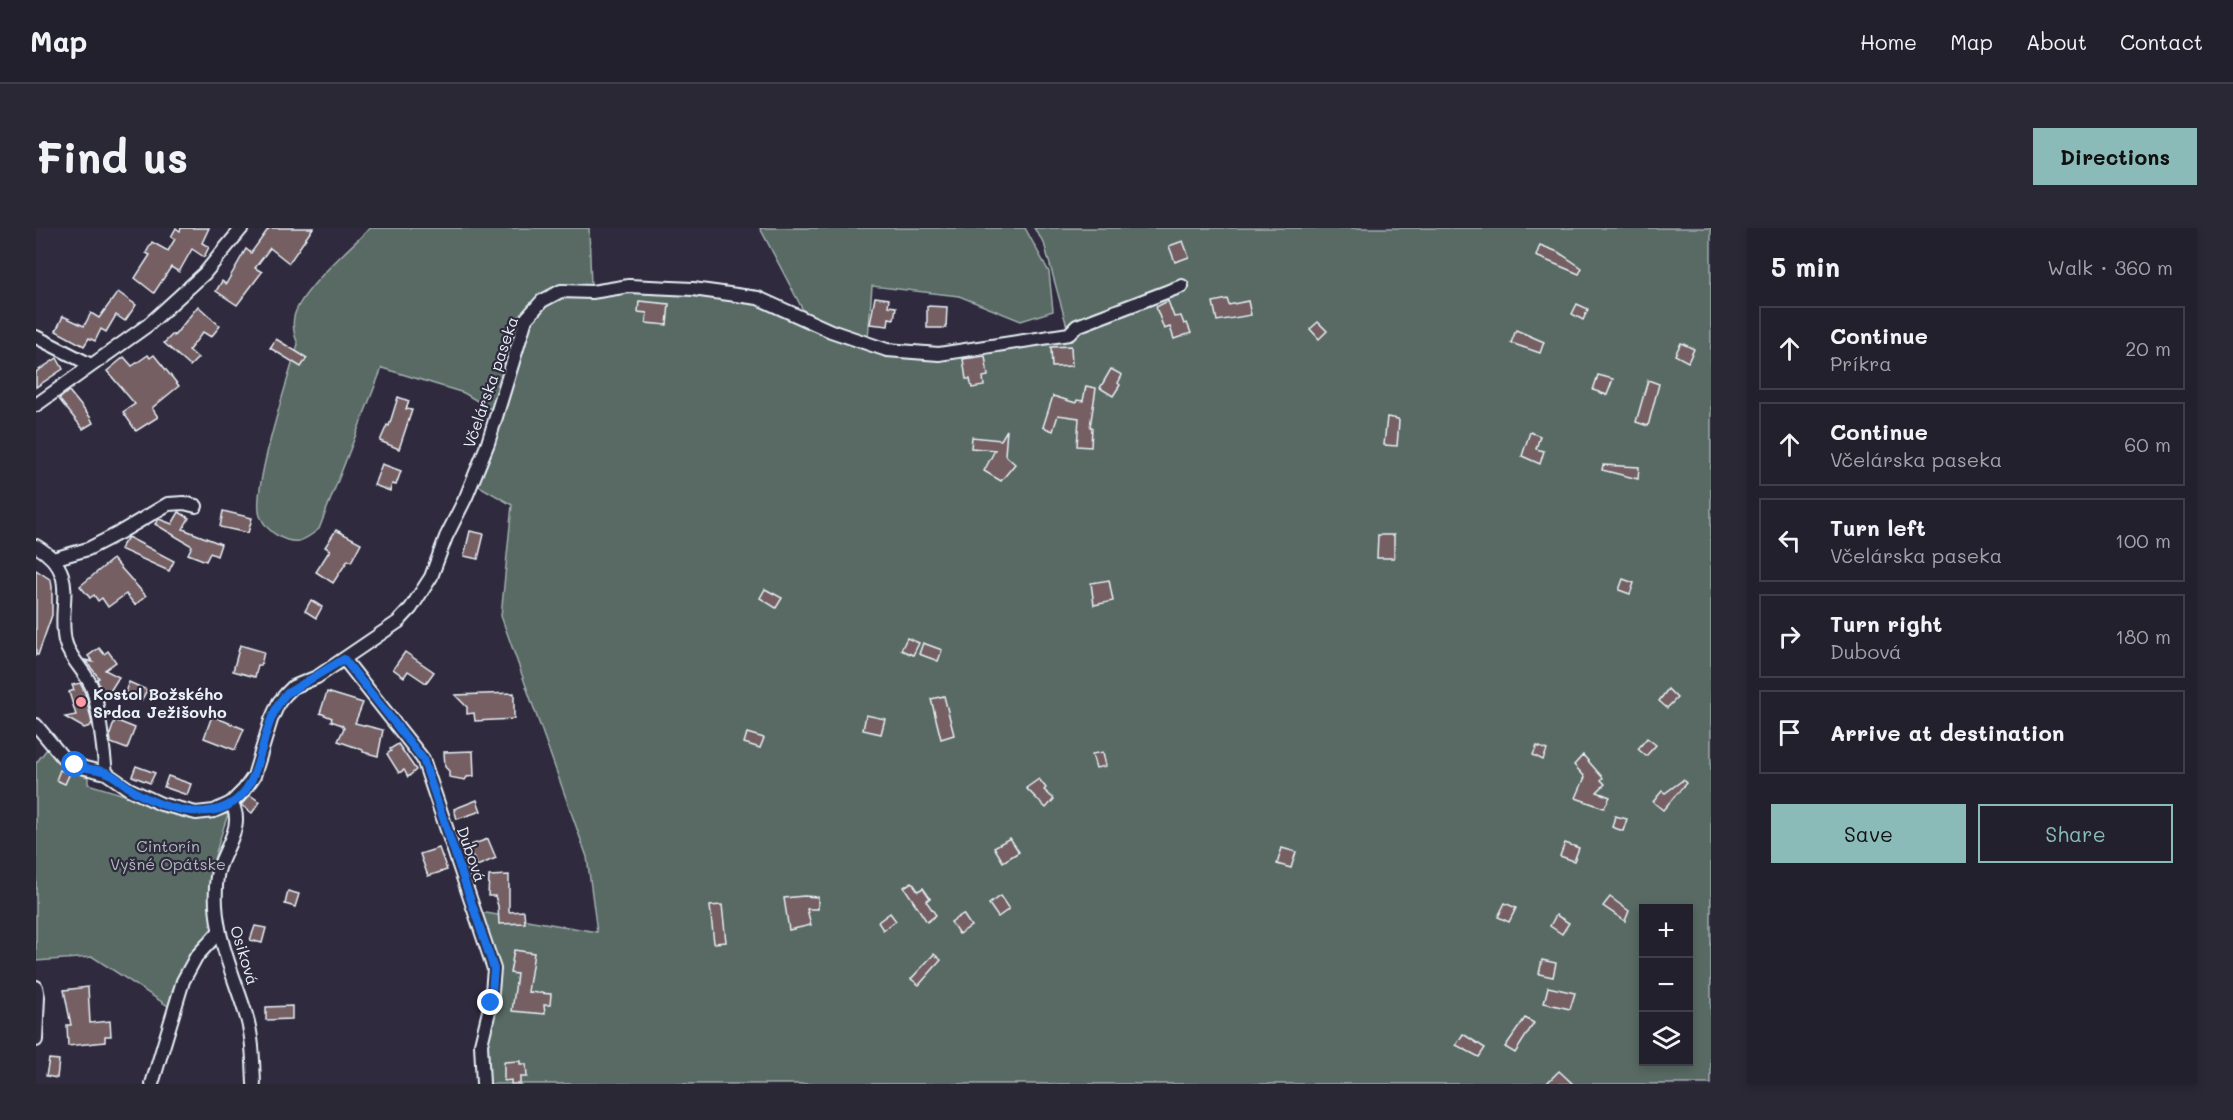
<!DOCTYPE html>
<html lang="en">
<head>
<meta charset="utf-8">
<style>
  :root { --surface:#23202e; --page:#2b2836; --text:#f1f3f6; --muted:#a3a3aa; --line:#403e4a; --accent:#8bbbb9 }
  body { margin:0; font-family:Mali,sans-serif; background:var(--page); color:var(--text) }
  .controls { position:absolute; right:18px; bottom:18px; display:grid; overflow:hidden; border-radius:0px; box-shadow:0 3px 9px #0003 }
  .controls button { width:54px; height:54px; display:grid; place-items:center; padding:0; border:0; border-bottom:2px solid var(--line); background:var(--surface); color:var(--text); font:30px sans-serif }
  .stop { position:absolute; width:18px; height:18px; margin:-14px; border:4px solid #1a73e8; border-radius:50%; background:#fff }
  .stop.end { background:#1a73e8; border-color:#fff; box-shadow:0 2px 6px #0008 }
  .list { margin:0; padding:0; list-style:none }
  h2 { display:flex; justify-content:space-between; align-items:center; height:78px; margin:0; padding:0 24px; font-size:26px }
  h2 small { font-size:20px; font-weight:400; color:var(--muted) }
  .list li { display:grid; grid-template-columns:39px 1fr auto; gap:18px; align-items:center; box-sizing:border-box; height:84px; margin:0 12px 12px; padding:0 12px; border:2px solid var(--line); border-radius:0px }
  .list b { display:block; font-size:22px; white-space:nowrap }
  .list p { margin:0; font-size:20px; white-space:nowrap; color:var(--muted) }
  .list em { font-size:20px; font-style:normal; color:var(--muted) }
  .actions { display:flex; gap:12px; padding:18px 24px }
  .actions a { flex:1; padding:14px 0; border:2px solid var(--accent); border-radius:0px; text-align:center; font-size:21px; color:var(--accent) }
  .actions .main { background:var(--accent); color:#111 }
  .icon { flex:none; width:33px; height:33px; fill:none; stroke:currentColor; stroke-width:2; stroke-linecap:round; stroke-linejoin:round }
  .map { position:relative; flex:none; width:1675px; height:856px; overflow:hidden; border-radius:0px }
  header { display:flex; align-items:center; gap:36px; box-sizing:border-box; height:84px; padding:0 30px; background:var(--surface); border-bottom:2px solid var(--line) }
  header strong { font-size:28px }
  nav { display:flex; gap:33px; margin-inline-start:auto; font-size:21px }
  .intro { display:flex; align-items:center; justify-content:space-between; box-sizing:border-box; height:144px; padding:0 36px }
  h1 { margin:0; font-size:42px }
  .button { padding:15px 27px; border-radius:0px; background:var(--accent); color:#111; font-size:21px; font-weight:700 }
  main { display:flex; gap:36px; padding:0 36px }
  aside { flex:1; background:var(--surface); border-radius:0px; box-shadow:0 3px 9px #0003 }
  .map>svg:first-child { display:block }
  .green { fill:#586a63; stroke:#a0aeae; stroke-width:1.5; fill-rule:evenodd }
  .building { fill:#745e62; stroke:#e8f1f8; stroke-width:1.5 }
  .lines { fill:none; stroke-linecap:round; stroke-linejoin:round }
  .street-casing { stroke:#e8f1f8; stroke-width:16 }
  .street { stroke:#2f2a3d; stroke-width:12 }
  .route { stroke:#1a73e8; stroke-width:8 }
  .poi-dot { fill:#ff9aa2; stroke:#2f2a3d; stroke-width:2 }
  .labels { text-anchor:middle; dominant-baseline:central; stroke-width:4.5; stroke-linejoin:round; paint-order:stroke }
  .street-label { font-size:16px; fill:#e8f1f8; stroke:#2f2a3d }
  .poi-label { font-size:16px; font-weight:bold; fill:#e8f1f8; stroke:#2f2a3d; text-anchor:start }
  .park-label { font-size:16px; fill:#aebbbc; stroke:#2f2a3d }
</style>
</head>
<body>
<header>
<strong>Map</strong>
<nav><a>Home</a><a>Map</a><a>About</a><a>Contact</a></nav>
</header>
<div class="intro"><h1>Find us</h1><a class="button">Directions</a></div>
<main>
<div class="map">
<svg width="1675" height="856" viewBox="0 0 1675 856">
  <rect width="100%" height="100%" fill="#2f2a3d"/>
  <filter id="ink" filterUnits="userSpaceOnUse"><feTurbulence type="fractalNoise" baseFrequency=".0167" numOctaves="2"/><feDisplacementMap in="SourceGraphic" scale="12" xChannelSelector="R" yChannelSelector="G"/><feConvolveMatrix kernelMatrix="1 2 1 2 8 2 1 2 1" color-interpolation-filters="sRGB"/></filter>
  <g filter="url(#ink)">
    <g class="green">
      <path d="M334 0H553L555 58 519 59 507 65 490 82 458 183 428 165 346 140 283 301C268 313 260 318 242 308 233 303 228 297 224 288 215 262 253 148 262 116 258 107 256 99 258 89 263 64 315 19 334 0Z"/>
      <polygon points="724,0 989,0 1013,44 1017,83 985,93 923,68 836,58 832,111 796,99 769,86"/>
      <path d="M998 0H1675V856H447L458 741 438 683 561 704 551 629 465 388 476 277 436 254 490 91 525 63 593 58 699 67 850 122 903 126 1033 106 1008 15ZM1608 680H1652V834H1608Z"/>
      <path d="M15 516 29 532 30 540 52 549V556L164 590 192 586C178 630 165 658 182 705L160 729 138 782 57 729 0 733V535Z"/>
    </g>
    <g class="building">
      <polygon points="140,0 144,3 145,0 173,0 166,15 173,19 168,29 156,21 143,44 135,39 118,65 99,50 114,27 110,25 116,14 132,23 139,11 135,9"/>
      <polygon points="233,0 277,0 253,35 234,20 219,40 226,44 201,77 180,63 186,53 190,56 210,21 215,25"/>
      <polygon points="1147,13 1153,29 1139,34 1133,18"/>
      <polygon points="1504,17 1522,24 1546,40 1543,46 1500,28"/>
      <polygon points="82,64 100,77 89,93 80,87 70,104 65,101 59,113 53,110 48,118 20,103 27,88 48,98 55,85 63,90"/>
      <polygon points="839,69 853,71 852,78 860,79 858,91 853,90 852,98 834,96"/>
      <polygon points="1191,71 1193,77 1212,73 1215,87 1181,93 1177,74"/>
      <polygon points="603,73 633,76 631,97 610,95 611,85 602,84"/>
      <polygon points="1132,73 1138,89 1145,88 1148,96 1151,95 1155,105 1138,111 1134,99 1128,101 1120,79"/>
      <polygon points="1541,76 1552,81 1547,92 1536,86"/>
      <polygon points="162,78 184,98 175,109 167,104 153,122 162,130 154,138 128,115 137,106 138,108"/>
      <polygon points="891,78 911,79 910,100 891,100"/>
      <polygon points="1282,94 1291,103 1283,111 1274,101"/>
      <polygon points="1480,102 1508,114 1504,125 1475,115"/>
      <polygon points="240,111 271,130 265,139 234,120"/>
      <polygon points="1645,115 1658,121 1652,134 1639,127"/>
      <polygon points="1035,118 1036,138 1016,139 1015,119"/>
      <polygon points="112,127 114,130 118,127 143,158 116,180 122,189 100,203 87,184 99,176 71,143 88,129 96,138"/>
      <polygon points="949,128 952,148 947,149 948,158 936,160 934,151 930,151 927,131"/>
      <polygon points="21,130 27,141 0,159 0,144"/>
      <polygon points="1075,141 1086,147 1082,155 1084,157 1077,168 1064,160"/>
      <polygon points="1562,147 1577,151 1571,167 1557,162"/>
      <polygon points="1612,152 1623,156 1612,198 1600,194"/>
      <polygon points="1050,158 1060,160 1054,199 1056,199 1055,219 1041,218 1043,190 1022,187 1017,203 1007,199 1017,168 1040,175 1041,172 1047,173"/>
      <polygon points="33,163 54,189 57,195 47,201 23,171"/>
      <polygon points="362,169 373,173 370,181 376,182 363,221 344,213 351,197 353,198"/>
      <polygon points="1351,189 1362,191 1363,193 1361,218 1348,217"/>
      <polygon points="971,202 969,227 979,236 965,253 948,243 959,222 935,220 936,209 965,212"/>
      <polygon points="1494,204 1504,208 1500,221 1508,223 1504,236 1486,228"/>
      <polygon points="346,236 365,243 360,257 356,256 354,263 338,257"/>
      <polygon points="1567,237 1603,239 1602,251 1566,242"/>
      <polygon points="187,283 216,290 212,305 184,299"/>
      <polygon points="143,284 153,290 147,301 185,316 181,328 174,325 170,333 152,326 156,318 119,296 123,291 136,296"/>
      <polygon points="300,302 325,315 315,334 312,332 297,355 280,344 294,322 289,319"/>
      <polygon points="434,303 448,306 442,331 428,328"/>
      <polygon points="1342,307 1358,307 1358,330 1341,330"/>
      <polygon points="92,309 138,333 133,343 84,321"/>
      <polygon points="77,331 110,368 99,377 90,366 72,379 66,370 62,373 58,367 54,370 44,358"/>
      <polygon points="0,342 15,352 16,359 16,387 2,427 0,427"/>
      <polygon points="1587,351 1598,355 1594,366 1583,362"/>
      <polygon points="1073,352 1077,373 1058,377 1055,355"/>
      <polygon points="729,361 746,370 740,380 724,370"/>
      <polygon points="275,372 286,379 280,390 269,383"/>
      <polygon points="871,410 883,415 877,427 865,422"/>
      <polygon points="887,415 906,422 902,433 883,426"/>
      <polygon points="204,417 228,424 225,437 222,437 219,449 197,443"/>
      <polygon points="63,420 68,426 72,423 80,434 69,442 83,449 68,473 61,451 63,450 49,432 57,434 52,428"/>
      <polygon points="369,424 398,444 390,455 372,443 368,449 357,441"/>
      <polygon points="93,454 111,462 105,473 89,464"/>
      <polygon points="44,455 49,465 56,495 54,498 48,500 29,489 40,487 33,464 38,462 36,457"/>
      <polygon points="1632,461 1641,470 1631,480 1623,473"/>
      <polygon points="291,464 327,475 319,495 347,502 342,528 327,524 327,522 302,513 308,500 306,497 295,493 296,490 284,485"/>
      <polygon points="478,465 478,491 439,493 438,485 431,486 431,479 419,467"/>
      <polygon points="908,468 918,507 905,511 895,471"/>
      <polygon points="830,487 849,491 845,506 827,502"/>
      <polygon points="176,488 208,501 199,522 168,510"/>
      <polygon points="79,492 99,500 91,521 75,515 74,506"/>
      <polygon points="711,505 728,510 724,520 708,515"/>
      <polygon points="1611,510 1620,517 1610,528 1602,521"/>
      <polygon points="362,516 380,542 372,549 368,542 363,545 351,526 355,523 354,521"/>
      <polygon points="1501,518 1511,522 1507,532 1497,527"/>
      <polygon points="437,523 438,548 431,549 429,552 413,549 413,543 409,539 408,524"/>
      <polygon points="1067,524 1070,538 1060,540 1056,526"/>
      <polygon points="1547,527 1567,550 1565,552 1569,556 1561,564 1574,569 1568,580 1540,570 1549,549 1538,537"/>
      <polygon points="100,538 119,545 114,555 96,548"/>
      <polygon points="24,542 34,545 29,556 20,552"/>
      <polygon points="132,548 155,556 151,567 128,559"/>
      <polygon points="1003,551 1010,560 1008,562 1018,571 1010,580 990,560"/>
      <polygon points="1647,552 1650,555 1627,582 1617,574 1626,563 1629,565"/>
      <polygon points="214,567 224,574 216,585 205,577"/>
      <polygon points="441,572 445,583 421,591 418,581"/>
      <polygon points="1579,588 1591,591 1587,603 1576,599"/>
      <polygon points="974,610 983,624 967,634 958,619"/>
      <polygon points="452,611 460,630 441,638 432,618"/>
      <polygon points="1529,615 1543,620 1538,633 1524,628"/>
      <polygon points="403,620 411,642 392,648 384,626"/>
      <polygon points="1246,620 1260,624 1255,640 1241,636"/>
      <polygon points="473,647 473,684 488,683 489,695 463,696 462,678 459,668 452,668 453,648"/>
      <polygon points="876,654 882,663 887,660 894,670 890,673 900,687 891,694 868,659"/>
      <polygon points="252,663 263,666 259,679 249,676"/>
      <polygon points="768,668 782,669 782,681 771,681 775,697 753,702 748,670"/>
      <polygon points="964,668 973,681 962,689 953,676"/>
      <polygon points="1574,669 1593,683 1589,693 1567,678"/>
      <polygon points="1469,675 1480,680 1473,694 1462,689"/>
      <polygon points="686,677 690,714 678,715 674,678"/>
      <polygon points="854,685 860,693 847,702 842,694"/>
      <polygon points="927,686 935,698 923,706 915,694"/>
      <polygon points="1520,687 1533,695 1526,706 1514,698"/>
      <polygon points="219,698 230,700 226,715 214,712"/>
      <polygon points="478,722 498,725 492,764 515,766 514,777 508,777 509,786 476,783 481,746 474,745"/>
      <polygon points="898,726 905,732 883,757 875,751"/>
      <polygon points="1506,732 1520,735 1517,749 1503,746"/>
      <polygon points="52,759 54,795 74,793 75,808 69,808 69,814 32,818 31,797 35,797 28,762"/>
      <polygon points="1512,759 1539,765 1534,781 1508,775"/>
      <polygon points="256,778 256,791 230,792 230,779"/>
      <polygon points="1489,790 1498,795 1479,825 1469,819"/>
      <polygon points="1427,806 1449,820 1443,829 1420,817"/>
      <polygon points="13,831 23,832 21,850 10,848"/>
      <polygon points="484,833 484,836 490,836 491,849 484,849 484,856 475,856 475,852 468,853 468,834"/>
      <polygon points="1523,843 1537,856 1510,856"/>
    </g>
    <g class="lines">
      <g class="street-casing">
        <g id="street">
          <polyline points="0,109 55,137"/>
          <polyline points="0,177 112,97 169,45 206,0"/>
          <path d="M0 318C45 345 21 375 29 413 33 431 51 444 57 462 64 484 67 521 70 545"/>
          <polyline points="17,331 52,321 83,305 132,276 148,275 160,278"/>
          <polyline points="308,431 387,531 458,741 455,775 445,816 447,856"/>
          <polyline points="0,497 29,532 49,540 70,545 93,561 125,576 160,585 178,583 195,575 208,562 218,548 235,492 243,474 250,466 257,459 281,449 362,394 375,380 395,349 410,309 430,269 452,215 490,91 506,73 525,63 556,64 593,58 657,61 722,70 795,103 851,122 903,126 1033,106 1041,98 1146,58"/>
          <path d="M195 575C211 598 184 625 181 648 174 699 196 741 210 787 217 809 217 833 218 856"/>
          <polyline points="0,759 2,769 0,812"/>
          <polyline points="116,856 147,753 160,729 182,705"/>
        </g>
      </g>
      <use href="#street" class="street"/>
    </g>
  </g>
  <g class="lines" filter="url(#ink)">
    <path class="route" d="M39 537C49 541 61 541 70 544 81 549 91 559 101 565 139 586 198 600 218 546 228 520 231 487 250 466L308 431 387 531 458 741 455 775"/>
  </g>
  <circle class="poi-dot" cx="45" cy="474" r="6"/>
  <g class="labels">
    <g class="street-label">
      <text transform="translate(454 154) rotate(-71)">Včelárska paseka</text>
      <text transform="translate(436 626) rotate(71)">Dubová</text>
      <text transform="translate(209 727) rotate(73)">Osiková</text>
    </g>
    <g class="poi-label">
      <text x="57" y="465">Kostol Božského<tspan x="57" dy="18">Srdca Ježišovho</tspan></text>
    </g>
    <g class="park-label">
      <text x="132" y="617">Cintorín<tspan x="132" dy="18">Vyšné Opátske</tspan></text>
    </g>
  </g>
</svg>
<div class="controls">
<button>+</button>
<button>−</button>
<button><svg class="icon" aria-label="layers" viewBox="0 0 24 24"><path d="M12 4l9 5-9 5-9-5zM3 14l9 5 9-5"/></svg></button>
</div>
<div class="stop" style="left:39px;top:537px"></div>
<div class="stop end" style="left:455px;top:775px"></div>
</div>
<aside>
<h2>5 min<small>Walk · 360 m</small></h2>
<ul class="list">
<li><svg class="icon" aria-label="ahead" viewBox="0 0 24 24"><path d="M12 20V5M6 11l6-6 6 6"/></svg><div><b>Continue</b><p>Príkra</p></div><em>20 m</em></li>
<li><svg class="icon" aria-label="ahead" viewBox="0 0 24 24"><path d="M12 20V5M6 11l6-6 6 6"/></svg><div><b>Continue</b><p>Včelárska paseka</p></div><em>60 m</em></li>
<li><svg class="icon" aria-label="left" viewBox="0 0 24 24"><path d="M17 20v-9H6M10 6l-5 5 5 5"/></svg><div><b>Turn left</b><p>Včelárska paseka</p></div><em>100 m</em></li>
<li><svg class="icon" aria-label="right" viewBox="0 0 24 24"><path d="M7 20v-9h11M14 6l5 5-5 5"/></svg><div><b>Turn right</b><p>Dubová</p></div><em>180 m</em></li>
<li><svg class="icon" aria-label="arrive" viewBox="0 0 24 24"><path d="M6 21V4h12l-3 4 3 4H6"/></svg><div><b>Arrive at destination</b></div></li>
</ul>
<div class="actions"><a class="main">Save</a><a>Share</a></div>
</aside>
</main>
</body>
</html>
